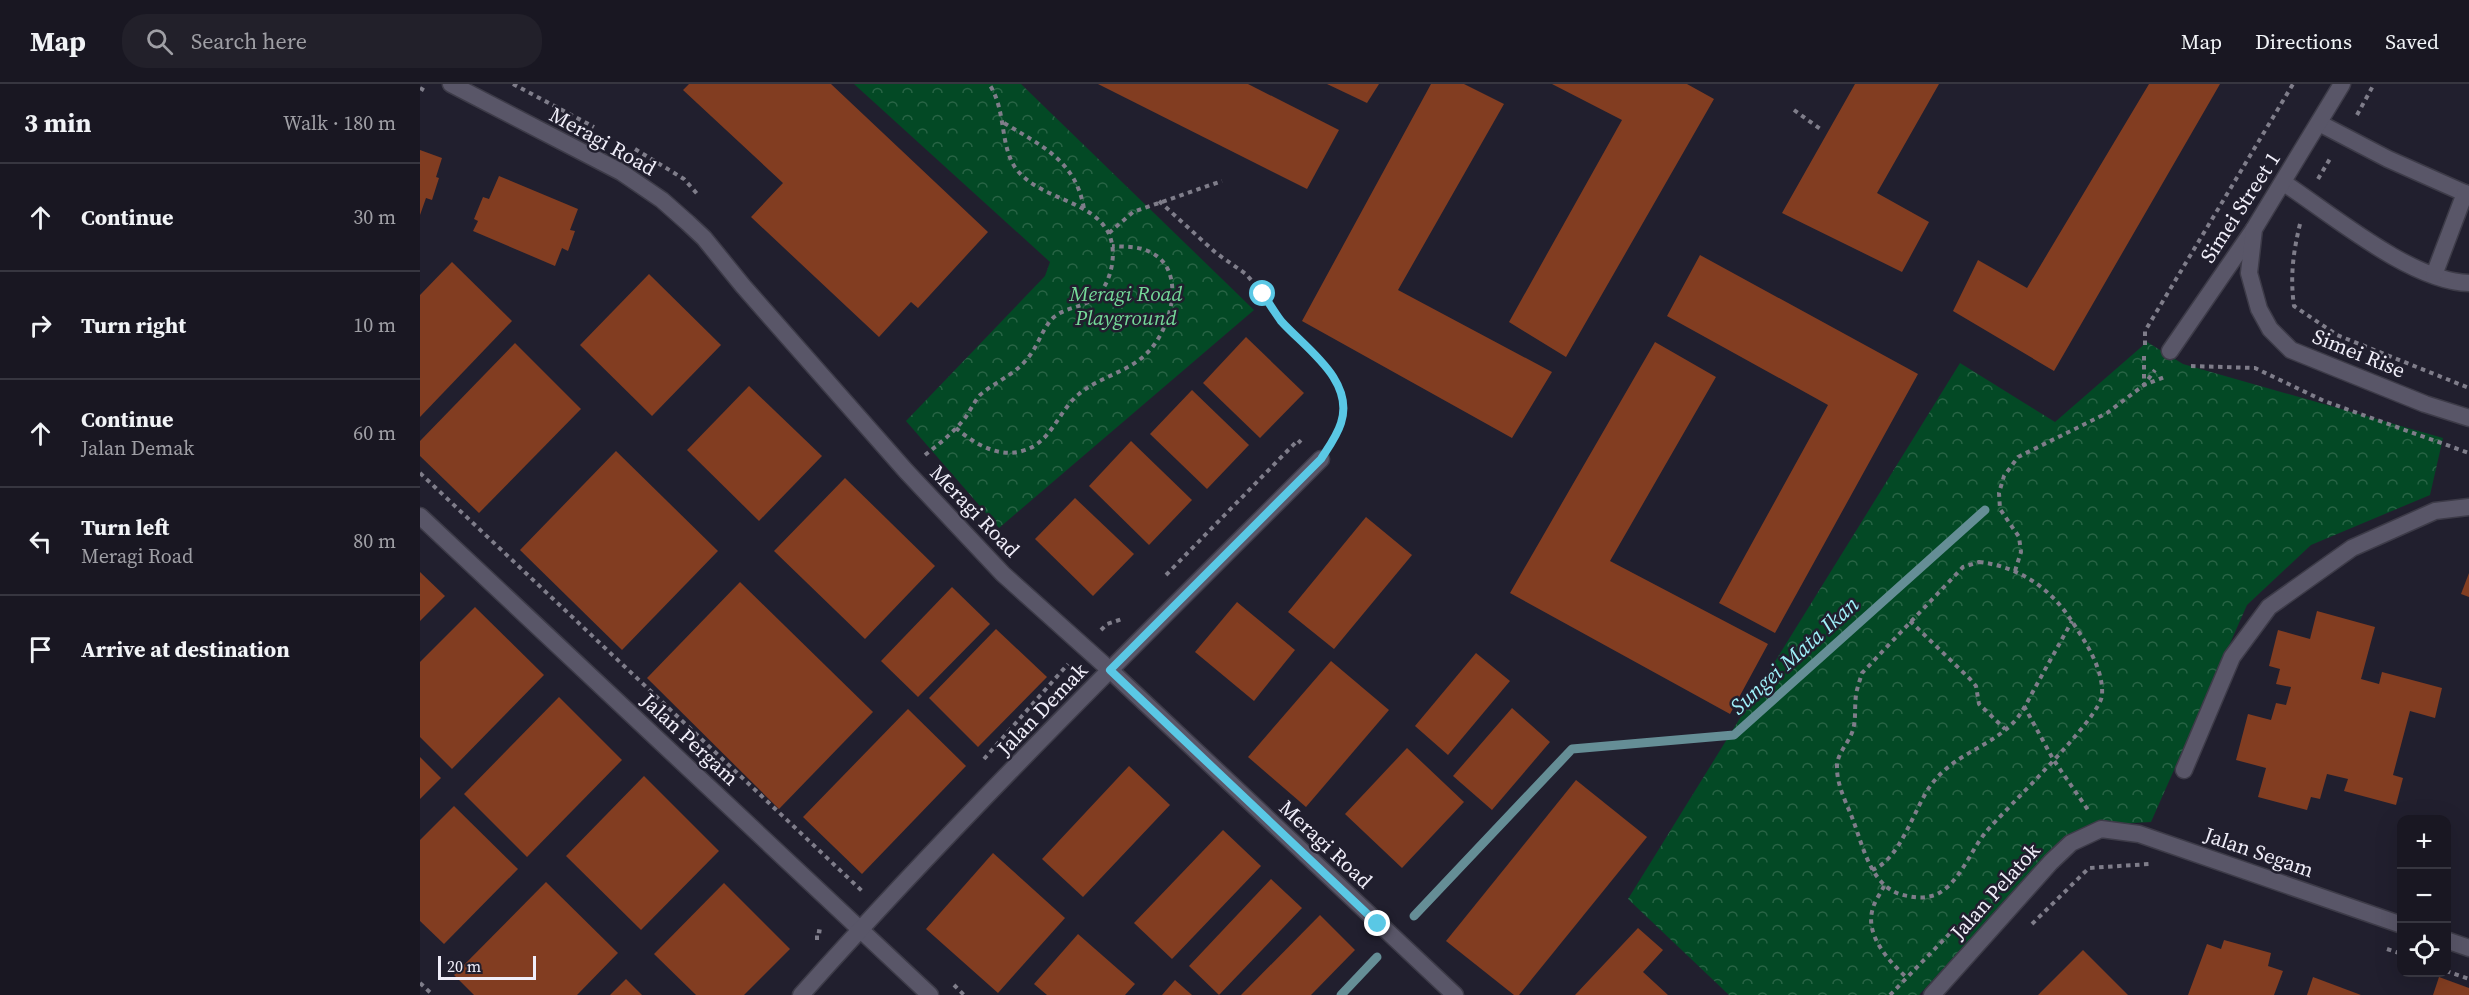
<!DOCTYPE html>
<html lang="en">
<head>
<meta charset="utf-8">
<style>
  :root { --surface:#191722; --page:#22202a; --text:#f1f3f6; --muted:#9f9fa5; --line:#373640 }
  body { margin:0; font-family:"Source Serif 4",serif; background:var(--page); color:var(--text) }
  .controls { position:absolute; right:18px; bottom:18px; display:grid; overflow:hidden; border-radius:12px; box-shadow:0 6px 24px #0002 }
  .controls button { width:54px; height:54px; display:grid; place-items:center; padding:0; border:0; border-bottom:2px solid var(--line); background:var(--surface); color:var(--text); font:30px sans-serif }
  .scale { position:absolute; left:18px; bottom:15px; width:98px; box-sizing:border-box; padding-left:6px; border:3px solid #f0eef9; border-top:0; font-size:16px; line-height:21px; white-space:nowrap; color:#f0eef9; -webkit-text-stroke:4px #211f2e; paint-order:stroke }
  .stop { position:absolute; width:18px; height:18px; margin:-14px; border:4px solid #5ac8e5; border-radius:50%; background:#fff }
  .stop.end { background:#5ac8e5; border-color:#fff; box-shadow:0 2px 6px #0008 }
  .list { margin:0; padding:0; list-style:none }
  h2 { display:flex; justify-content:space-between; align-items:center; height:78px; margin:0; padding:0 24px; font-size:26px }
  h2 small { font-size:20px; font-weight:400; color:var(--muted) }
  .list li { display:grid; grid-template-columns:39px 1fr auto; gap:18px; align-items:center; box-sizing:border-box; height:108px; padding:0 24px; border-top:2px solid var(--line) }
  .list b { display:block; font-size:22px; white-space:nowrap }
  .list p { margin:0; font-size:20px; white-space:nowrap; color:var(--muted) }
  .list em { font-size:20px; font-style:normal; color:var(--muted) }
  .icon { flex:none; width:33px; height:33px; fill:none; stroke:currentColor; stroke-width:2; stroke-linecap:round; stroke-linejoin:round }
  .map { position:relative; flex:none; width:2049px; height:911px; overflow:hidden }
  header { display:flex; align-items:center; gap:36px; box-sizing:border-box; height:84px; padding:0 30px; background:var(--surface); border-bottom:2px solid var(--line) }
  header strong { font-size:28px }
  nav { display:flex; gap:33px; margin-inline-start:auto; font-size:21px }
  .search { width:420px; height:54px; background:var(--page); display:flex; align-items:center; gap:15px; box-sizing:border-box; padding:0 21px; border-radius:24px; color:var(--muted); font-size:22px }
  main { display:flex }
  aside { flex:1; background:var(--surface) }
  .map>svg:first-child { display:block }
  .park { fill:url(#park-crowns) }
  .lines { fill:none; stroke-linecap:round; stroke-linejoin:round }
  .stream { stroke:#658e96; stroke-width:9 }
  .building { fill:#823d21 }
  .service-casing { stroke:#3d3b48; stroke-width:19 }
  .minor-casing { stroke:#3d3b48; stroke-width:19 }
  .path { stroke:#7f7d8a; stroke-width:4; stroke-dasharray:4.5 4.5; stroke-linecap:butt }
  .service { stroke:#595668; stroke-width:16 }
  .minor { stroke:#595668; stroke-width:16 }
  .route { stroke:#5ac8e5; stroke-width:8 }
  .labels { text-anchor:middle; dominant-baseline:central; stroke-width:5; stroke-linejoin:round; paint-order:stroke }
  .street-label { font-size:21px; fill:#f0eef9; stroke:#211f2e }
  .park-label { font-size:21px; font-style:italic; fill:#75da99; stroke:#211f2e }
  .water-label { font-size:22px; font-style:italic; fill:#9ff0f9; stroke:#211f2e }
</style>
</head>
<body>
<header>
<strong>Map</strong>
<div class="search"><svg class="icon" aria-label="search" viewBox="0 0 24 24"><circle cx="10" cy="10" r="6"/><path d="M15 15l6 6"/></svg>Search here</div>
<nav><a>Map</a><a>Directions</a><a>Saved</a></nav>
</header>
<main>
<aside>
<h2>3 min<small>Walk · 180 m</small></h2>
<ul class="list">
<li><svg class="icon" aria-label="ahead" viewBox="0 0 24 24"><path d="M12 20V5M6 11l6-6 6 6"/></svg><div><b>Continue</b></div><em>30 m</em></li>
<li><svg class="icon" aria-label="right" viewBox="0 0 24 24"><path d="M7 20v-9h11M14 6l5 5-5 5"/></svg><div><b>Turn right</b></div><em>10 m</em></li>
<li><svg class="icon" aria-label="ahead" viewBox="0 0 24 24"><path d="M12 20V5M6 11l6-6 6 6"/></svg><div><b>Continue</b><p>Jalan Demak</p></div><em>60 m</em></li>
<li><svg class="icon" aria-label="left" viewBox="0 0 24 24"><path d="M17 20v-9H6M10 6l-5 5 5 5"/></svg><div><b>Turn left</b><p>Meragi Road</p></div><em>80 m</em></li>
<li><svg class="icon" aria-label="arrive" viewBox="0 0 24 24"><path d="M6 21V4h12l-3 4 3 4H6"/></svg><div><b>Arrive at destination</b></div></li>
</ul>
</aside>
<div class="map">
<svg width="2049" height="911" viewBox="0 0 2049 911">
  <defs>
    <pattern id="park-crowns" width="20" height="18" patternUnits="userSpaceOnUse" patternTransform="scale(1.5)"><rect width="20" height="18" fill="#034925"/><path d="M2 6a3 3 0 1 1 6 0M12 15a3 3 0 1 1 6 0" fill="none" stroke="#286445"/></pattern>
  </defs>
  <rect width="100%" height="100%" fill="#211f2e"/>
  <g class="park">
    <polygon points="434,0 601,0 834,226 579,444 486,337 625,192 630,178"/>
    <polygon points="1727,258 1763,280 2023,354 2010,411 1891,461 1827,521 1731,738 1677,741 1639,758 1499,911 1309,911 1208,815 1540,279 1635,338"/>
  </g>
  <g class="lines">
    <g class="stream">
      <polyline points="994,832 1152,665 1314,651 1565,426"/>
      <polyline points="921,911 957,873"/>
    </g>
  </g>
  <g class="building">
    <polygon points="269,0 411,0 568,148 498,224 491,218 459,253 331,133 363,99 263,6"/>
    <polygon points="678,0 828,0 919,46 887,105"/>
    <polygon points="907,0 959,0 947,19"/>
    <polygon points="1011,0 1044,0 1084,20 978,206 1132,288 1092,354 882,237"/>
    <polygon points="1132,0 1267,0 1294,15 1146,273 1089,238 1202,36"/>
    <polygon points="1435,0 1519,0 1457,109 1509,138 1482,188 1362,129"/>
    <polygon points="1729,0 1800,0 1634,287 1533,227 1558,176 1607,204"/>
    <polygon points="0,66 22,74 16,93 19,94 12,116 6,114 0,131"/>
    <polygon points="79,92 158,125 150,146 155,147 148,167 142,164 135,182 53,147 58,137 54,135 63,113 69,115"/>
    <polygon points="1280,171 1498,290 1355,549 1299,519 1408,321 1247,232"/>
    <polygon points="32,178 92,237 0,333 0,211"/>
    <polygon points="229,190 301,261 232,332 160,261"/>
    <polygon points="826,253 884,309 840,354 783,299"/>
    <polygon points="1235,258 1296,293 1190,477 1348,560 1310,630 1090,509"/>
    <polygon points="95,259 161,325 59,429 0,372 0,357"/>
    <polygon points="329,302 402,372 339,437 267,366"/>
    <polygon points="772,306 829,361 787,405 730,350"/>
    <polygon points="711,357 772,416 729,461 669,402"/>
    <polygon points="196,367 298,467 202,566 100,466"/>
    <polygon points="425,394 515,482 445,555 354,467"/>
    <polygon points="655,414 714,470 673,512 615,455"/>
    <polygon points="946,433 992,471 914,565 868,528"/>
    <polygon points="0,488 25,512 0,537"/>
    <polygon points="2049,489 2049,513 2041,510"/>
    <polygon points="320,498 453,628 359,725 227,594"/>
    <polygon points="532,503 570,540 498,613 461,577"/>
    <polygon points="817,518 875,566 834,617 775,568"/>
    <polygon points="55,523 124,591 32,685 0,653 0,578"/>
    <polygon points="1897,527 1955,543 1941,595 1959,600 1962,588 2022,604 2015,634 1990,627 1973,691 1983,694 1976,721 1924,707 1928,695 1907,690 1900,715 1891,713 1887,726 1838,713 1846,684 1816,676 1828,630 1851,636 1856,619 1866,621 1871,603 1856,600 1860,585 1849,582 1858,546 1890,555"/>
    <polygon points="576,545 627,593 558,663 509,614"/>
    <polygon points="1056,569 1090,597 1028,671 995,642"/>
    <polygon points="911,577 969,626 886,723 828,673"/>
    <polygon points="139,613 202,676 107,773 44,710"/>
    <polygon points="1092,624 1130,658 1072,726 1033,692"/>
    <polygon points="488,625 546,682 442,790 383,733"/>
    <polygon points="987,664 1044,718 982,784 925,730"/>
    <polygon points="0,673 21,694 0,715"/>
    <polygon points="709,682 750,721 663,813 622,775"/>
    <polygon points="224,692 299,767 221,846 146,772"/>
    <polygon points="1156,696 1227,753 1099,911 1094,911 1026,857"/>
    <polygon points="34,722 98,785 24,860 0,837 0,756"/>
    <polygon points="803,746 841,782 752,875 714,839"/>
    <polygon points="573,769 645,834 578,909 506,845"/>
    <polygon points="851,795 882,824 799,911 769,882"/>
    <polygon points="126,798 198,869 157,911 54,911 34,891"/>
    <polygon points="304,799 370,865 324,911 276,911 234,870"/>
    <polygon points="900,831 935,866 891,911 821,911"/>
    <polygon points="1218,844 1243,866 1223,888 1248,911 1155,911"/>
    <polygon points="658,850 715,900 705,911 627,911 614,900"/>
    <polygon points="1804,856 1851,869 1848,882 1863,887 1854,911 1768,911 1787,860 1801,865"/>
    <polygon points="1663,866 1708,911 1618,911"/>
    <polygon points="1893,893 1941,911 1887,911"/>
    <polygon points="2019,893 2049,904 2049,911 2013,911"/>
    <polygon points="206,895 222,911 190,911"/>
    <polygon points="755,896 772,911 742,911"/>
  </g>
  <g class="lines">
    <g class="service-casing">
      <g id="service">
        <polyline points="1899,39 1968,75 2049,111"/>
        <path d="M1864 99C1911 130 1992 198 2049 199"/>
        <polyline points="2014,191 2045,109"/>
        <polyline points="1750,267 1834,145"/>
        <polyline points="1764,686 1812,573 1849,523 1932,464 2015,427 2049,423"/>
      </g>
    </g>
    <g class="minor-casing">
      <g id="minor">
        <polyline points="31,0 201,88 242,116 268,139 284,154 323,202 486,387 583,490 690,586 1035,911"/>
        <polyline points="1922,0 1834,145 1829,189 1839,225 1850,245 1871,266 2005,320 2049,334"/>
        <polyline points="0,432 510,911"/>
        <polyline points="2026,856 2049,864"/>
        <path d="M381 911C547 725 725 551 901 375"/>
        <polyline points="1512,911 1631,778 1651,759 1681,745 1719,750 1982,841"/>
      </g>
    </g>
    <g class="path">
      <polyline points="93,0 174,43"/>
      <polyline points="0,4 7,8"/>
      <polyline points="1374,26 1403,47"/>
      <polyline points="1937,31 1954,0"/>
      <path d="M584 39C622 62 656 77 664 125"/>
      <polyline points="215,65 264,95 279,112"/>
      <polyline points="1898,95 1911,73"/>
      <polyline points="739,117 796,169 826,190 843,210 860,235 908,284 918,302 924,323 922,339 913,355"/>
      <path d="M1880 140C1873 169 1870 193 1874 222L1917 251 2049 304"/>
      <polyline points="689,149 713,128 802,97"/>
      <polyline points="1725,261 1725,247 1873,0"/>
      <polyline points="1724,272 1724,301 1747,292"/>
      <polyline points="1771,282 1835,284 1904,317 2049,369"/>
      <path d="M536 344C553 359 578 374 602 367 631 360 638 327 659 310 679 293 708 288 726 270 750 248 768 188 732 169 720 162 706 163 692 162"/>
      <path d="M505 371C519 360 533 349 545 334 550 327 554 318 560 311 575 298 594 291 607 275 618 263 622 244 634 233 650 220 669 226 684 203 693 188 696 166 689 150 673 116 621 116 597 86 579 63 587 26 569 0"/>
      <polyline points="0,389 442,807"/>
      <path d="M1559 478C1596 482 1628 502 1649 533 1663 554 1684 584 1682 611 1681 634 1586 724 1566 748 1550 767 1539 801 1515 811 1506 814 1497 814 1488 812 1452 807 1444 765 1433 736 1427 720 1417 702 1417 684 1416 672 1426 662 1431 651 1437 638 1434 625 1436 611 1437 604 1440 596 1442 589L1543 483Z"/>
      <polyline points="1595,487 1601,468 1599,453 1580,425 1579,409 1584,392 1598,373 1687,329 1724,301 1735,286"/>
      <polyline points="746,491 878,356 881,359"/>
      <polyline points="1490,537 1550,595 1556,602 1559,620 1585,645"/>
      <polyline points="681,546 687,540 702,535"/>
      <polyline points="1604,622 1633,675 1668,726"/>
      <polyline points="564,675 648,580"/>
      <path d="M1452 786C1481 775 1493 726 1511 701 1534 670 1564 666 1591 641 1602 631 1609 614 1616 602 1628 580 1640 559 1652 537"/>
      <path d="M1464 802C1461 809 1455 816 1453 824 1444 851 1469 877 1487 894"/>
      <polyline points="1612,840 1669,784 1729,780"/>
      <polyline points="397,856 397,847 404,848"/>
      <polyline points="1967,865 1982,870"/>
      <polyline points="2026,887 2049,895"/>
      <polyline points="0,899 13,911"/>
      <polyline points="534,901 544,911"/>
      <polyline points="1470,911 1538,841"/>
    </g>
    <use href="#service" class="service"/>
    <use href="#minor" class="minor"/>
  </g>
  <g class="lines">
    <path class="route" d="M843 210C849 219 855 229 861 237 885 264 935 296 921 339 917 352 908 364 901 375L690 586 958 840"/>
  </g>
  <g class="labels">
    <g class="street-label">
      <text transform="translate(183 57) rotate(29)">Meragi Road</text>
      <text transform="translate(1820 123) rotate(-57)">Simei Street 1</text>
      <text transform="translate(1939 269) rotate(22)">Simei Rise</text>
      <text transform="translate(555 427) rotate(46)">Meragi Road</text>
      <text transform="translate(622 625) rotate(-46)">Jalan Demak</text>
      <text transform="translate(270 655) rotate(43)">Jalan Pergam</text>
      <text transform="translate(906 760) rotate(43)">Meragi Road</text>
      <text transform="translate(1839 768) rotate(19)">Jalan Segam</text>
      <text transform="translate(1575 807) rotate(-48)">Jalan Pelatok</text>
    </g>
    <g class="park-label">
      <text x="706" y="209">Meragi Road<tspan x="706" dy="24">Playground</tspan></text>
    </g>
    <g class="water-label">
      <text transform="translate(1374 571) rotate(-42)">Sungei Mata Ikan</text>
    </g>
  </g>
</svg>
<div class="controls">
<button>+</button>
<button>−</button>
<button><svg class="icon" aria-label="locate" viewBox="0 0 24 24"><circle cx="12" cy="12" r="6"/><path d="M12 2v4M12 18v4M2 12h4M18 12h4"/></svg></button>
</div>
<div class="scale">20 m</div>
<div class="stop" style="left:843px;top:210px"></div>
<div class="stop end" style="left:958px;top:840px"></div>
</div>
</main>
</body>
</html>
